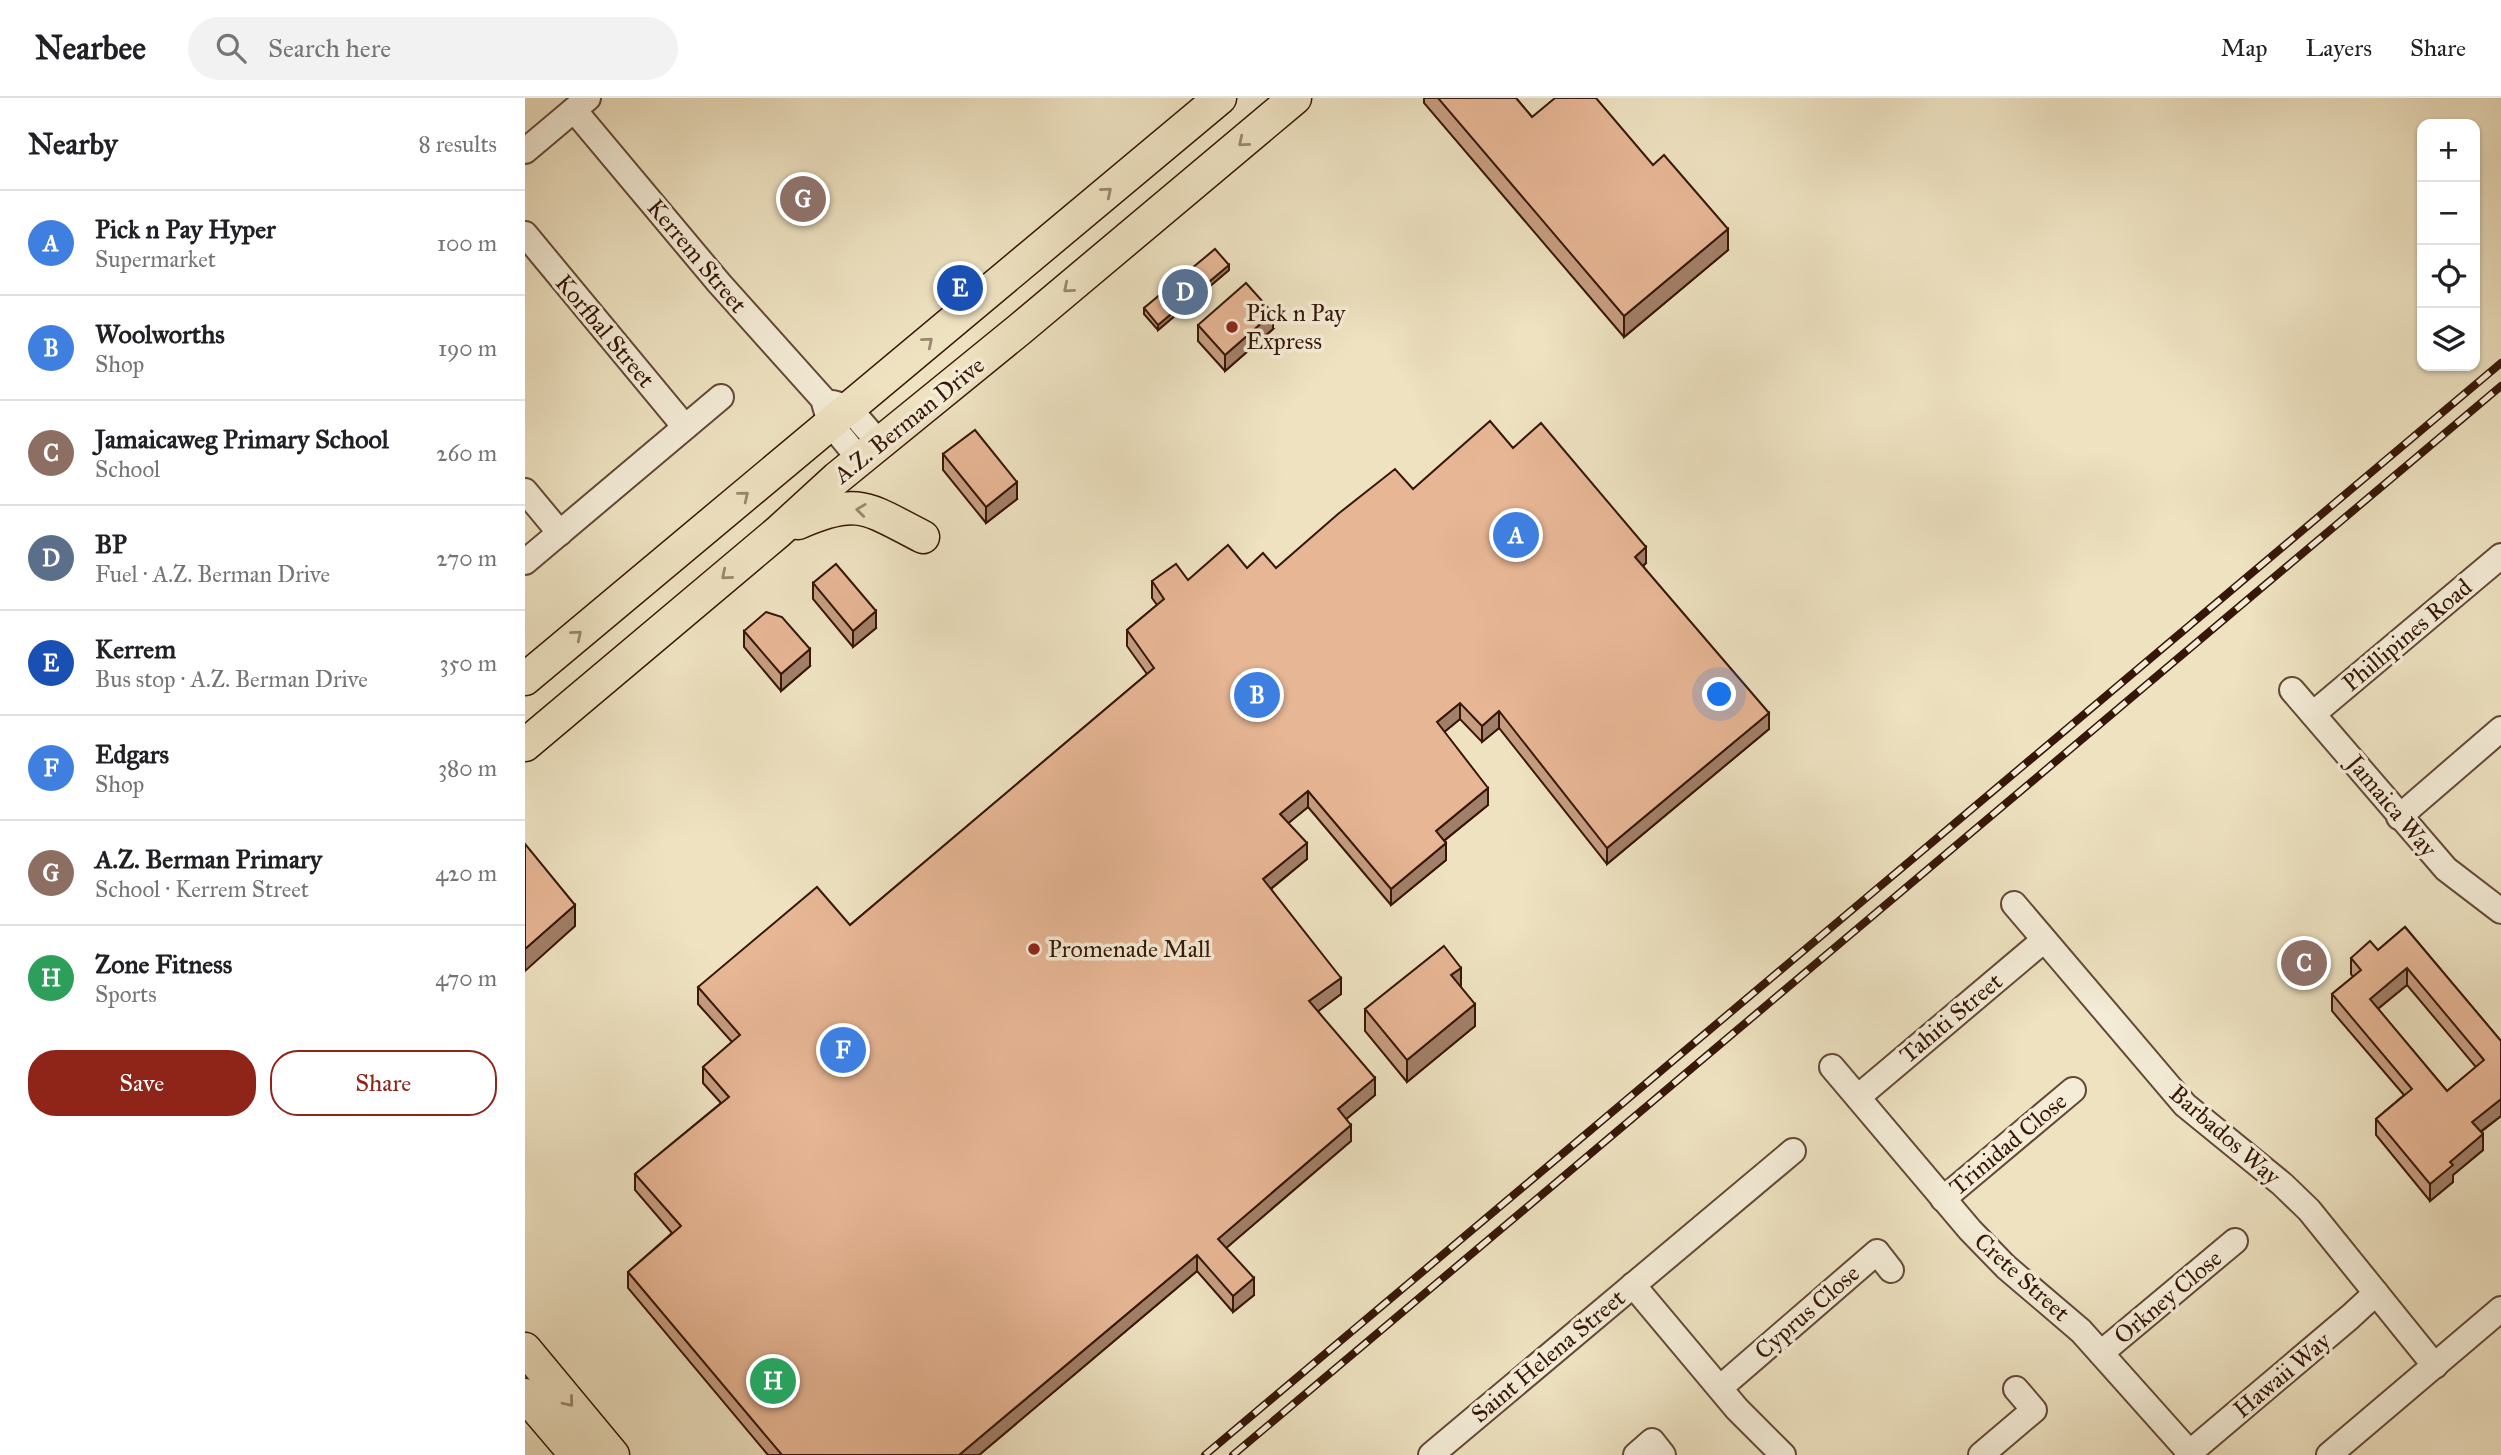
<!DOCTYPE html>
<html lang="en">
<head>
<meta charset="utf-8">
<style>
  :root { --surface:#fff; --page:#f2f2f2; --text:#202124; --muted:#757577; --line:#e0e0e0; --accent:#8f2418 }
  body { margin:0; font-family:"IM FELL Great Primer",serif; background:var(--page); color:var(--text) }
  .controls { position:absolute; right:21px; top:21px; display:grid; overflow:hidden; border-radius:14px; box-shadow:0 2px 5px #0004 }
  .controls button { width:63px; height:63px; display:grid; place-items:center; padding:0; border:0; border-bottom:2px solid var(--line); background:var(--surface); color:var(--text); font:35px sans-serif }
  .you { position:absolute; left:1195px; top:597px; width:24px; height:24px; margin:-18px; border:5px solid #fff; border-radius:50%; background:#1a73e8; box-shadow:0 0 0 10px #1a73e833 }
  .badge { display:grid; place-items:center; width:46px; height:46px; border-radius:50%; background:var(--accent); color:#fff; font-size:23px; font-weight:700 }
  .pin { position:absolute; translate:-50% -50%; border:4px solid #fff; box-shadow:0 2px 7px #0006 }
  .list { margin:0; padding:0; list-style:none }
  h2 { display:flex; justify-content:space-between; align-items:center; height:91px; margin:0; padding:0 28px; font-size:30px }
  h2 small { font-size:23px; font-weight:400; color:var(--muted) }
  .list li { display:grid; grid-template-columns:46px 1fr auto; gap:21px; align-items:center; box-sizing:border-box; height:105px; padding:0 28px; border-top:2px solid var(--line) }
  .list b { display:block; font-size:26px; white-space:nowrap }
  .list p { margin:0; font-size:23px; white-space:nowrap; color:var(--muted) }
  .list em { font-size:23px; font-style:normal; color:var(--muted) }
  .actions { display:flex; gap:14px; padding:21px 28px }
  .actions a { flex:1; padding:16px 0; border:2px solid var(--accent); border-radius:28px; text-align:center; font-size:24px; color:var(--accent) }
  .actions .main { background:var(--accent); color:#fff }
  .icon { flex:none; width:38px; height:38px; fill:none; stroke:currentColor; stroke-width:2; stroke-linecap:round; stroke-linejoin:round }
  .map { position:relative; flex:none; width:1976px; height:1357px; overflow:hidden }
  header { display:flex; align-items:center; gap:42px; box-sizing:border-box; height:98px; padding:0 35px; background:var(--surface); border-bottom:2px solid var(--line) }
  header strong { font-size:33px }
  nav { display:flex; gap:38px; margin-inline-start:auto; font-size:24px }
  .search { width:490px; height:63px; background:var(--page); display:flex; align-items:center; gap:18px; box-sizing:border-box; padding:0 24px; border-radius:38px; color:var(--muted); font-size:26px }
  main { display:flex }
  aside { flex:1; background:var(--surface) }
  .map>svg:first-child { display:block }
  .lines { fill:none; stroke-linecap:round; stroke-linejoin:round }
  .minor-casing { stroke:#644a36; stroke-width:28 }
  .major-casing { stroke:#361707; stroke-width:35 }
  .minor { stroke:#f4ecd7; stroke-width:24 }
  .major { stroke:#eee2c1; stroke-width:32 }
  .rail-casing { stroke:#361707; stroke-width:8 }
  .rail { stroke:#f4ecd7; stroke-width:5; stroke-dasharray:16; stroke-linecap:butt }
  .wall { fill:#c79d80; stroke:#361707; stroke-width:2; fill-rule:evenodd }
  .shaded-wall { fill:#a27f68; stroke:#361707; stroke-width:2 }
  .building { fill:#e7b695; stroke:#361707; stroke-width:2; fill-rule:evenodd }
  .oneway { stroke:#9b876d }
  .poi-dot { fill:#8f2418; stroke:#f4ecd7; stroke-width:2.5 }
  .labels { text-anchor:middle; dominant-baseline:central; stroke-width:7; stroke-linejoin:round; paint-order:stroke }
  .street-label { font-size:24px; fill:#361707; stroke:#f4ecd7 }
  .poi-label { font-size:24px; fill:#361707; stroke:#f4ecd7; text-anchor:start }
</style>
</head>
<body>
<header>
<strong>Nearbee</strong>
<div class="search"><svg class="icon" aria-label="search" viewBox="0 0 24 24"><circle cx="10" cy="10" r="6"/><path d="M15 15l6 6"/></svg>Search here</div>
<nav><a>Map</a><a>Layers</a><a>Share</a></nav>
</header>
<main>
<aside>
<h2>Nearby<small>8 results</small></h2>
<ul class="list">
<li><span class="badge" style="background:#3f7fe0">A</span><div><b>Pick n Pay Hyper</b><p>Supermarket</p></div><em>100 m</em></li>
<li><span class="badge" style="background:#3f7fe0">B</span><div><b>Woolworths</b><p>Shop</p></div><em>190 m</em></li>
<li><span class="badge" style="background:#8d6e63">C</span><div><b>Jamaicaweg Primary School</b><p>School</p></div><em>260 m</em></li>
<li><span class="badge" style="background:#5c6f8a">D</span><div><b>BP</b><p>Fuel · A.Z. Berman Drive</p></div><em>270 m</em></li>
<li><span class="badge" style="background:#1a4fb4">E</span><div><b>Kerrem</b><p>Bus stop · A.Z. Berman Drive</p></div><em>350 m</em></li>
<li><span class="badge" style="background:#3f7fe0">F</span><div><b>Edgars</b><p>Shop</p></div><em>380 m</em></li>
<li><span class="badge" style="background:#8d6e63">G</span><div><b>A.Z. Berman Primary</b><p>School · Kerrem Street</p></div><em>420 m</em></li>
<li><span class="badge" style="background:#2e9e5b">H</span><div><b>Zone Fitness</b><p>Sports</p></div><em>470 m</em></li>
</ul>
<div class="actions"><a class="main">Save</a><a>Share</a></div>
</aside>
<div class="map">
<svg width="1976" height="1357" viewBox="0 0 1976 1357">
  <rect width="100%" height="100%" fill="#eee2c1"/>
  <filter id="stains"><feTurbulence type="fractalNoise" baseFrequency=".00286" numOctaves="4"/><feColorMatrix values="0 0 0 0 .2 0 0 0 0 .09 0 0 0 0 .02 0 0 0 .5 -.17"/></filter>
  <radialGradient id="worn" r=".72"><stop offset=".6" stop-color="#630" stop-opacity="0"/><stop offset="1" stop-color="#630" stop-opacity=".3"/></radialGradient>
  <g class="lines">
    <g class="minor-casing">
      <g id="minor">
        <polyline points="49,12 194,185 298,301 305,325 335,362"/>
        <polyline points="0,53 63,0"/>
        <polyline points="0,136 160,329"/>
        <polyline points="308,305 323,309 355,346"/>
        <polyline points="0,393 35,435"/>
        <polyline points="0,464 196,299"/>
        <polyline points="1767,592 1921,771 1976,813"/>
        <polyline points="1788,616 1976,458"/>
        <polyline points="1874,719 1976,631"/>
        <polyline points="1489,806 1660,1007 1757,1086 1784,1112 1910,1268"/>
        <polyline points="1307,969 1445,1132 1481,1169 1556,1233 1665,1355"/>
        <polyline points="1333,999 1519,842"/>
        <polyline points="1418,1101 1548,992"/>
        <polyline points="1108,1187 1212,1311 1258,1357"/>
        <polyline points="1576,1255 1710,1143"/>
        <polyline points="1196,1289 1352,1154 1366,1172"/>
        <polyline points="906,1357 1268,1053"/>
        <polyline points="1111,1357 1127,1343 1138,1357"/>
        <polyline points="1456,1357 1509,1312 1491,1291"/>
        <polyline points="1662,1357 1825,1219 1851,1195"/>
        <polyline points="1804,1357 1976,1211"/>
      </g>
    </g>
    <g class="major-casing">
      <g id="major">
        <path d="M273 425C334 398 343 411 398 439"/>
        <polyline points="0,581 695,0"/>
        <polyline points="0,647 253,434 312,380 495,231 770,0"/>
        <polyline points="0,1251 88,1357"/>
        <polyline points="0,1297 51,1357"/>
      </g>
    </g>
    <use href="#minor" class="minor"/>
    <use href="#major" class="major"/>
    <g class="rail-casing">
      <g id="rail">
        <polyline points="680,1357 1976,265"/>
        <polyline points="708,1357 1976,288"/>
      </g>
    </g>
    <use href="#rail" class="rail"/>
  </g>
  <g class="wall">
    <polygon points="899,0 991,0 1007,19 1203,152 1099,239 899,5"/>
    <polygon points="704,172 633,232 619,216 619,210"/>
    <polygon points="673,227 748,231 700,273 673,243"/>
    <polygon points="988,350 1121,465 1118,468 1244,631 1082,766 974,630 957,644 935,621 919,634 963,707 919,743 921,762 866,807 783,709 763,725 782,761 746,791 816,896 793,913 850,997 821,1021 826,1043 701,1150 729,1197 708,1214 672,1173 454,1357 243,1357 103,1190 103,1174 147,1135 110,1092 110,1076 196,1005 178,985 178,969 207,944 173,906 173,889 325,827 622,576 602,548 602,532 632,507 627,500 627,483 663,482 722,470 751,470 888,391"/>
    <polygon points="418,356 492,401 461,425 418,372"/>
    <polygon points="288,485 351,530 328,549 288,501"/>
    <polygon points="219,533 285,568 256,593 219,549"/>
    <path d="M1880 829 1976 943V1018L1956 1034 1958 1052 1928 1077V1084L1905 1103 1851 1037V1021L1879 997 1807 913V896L1828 879 1826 876V860L1853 852ZM1882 887 1951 969 1922 993 1853 911Z"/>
    <polygon points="936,889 950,928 882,984 840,933 840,911"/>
  </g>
  <g class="shaded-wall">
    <polygon points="1203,131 1203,152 1099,239 1099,218"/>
    <polygon points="704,167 704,172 633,232 633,227"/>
    <polygon points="748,215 748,231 700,273 700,257"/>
    <polygon points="492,384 492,401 461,425 461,409"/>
    <polygon points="1121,449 1121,465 1110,475 1110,459"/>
    <polygon points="351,513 351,530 328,549 328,533"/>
    <polygon points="285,551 285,568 256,593 256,576"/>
    <polygon points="935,605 935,621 912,640 912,624"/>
    <polygon points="974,613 974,630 957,644 957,628"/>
    <polygon points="1244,615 1244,631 1082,766 1082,750"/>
    <polygon points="963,690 963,707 911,749 911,733"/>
    <polygon points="783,693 783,709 755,732 755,716"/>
    <polygon points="782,745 782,761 738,797 738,781"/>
    <polygon points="921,745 921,762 866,807 866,791"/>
    <polygon points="50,807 50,828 0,873 0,851"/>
    <polygon points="936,870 936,891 926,877"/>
    <polygon points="1882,870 1882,887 1845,917 1845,901"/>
    <polygon points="816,880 816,896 784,920 784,903"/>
    <polygon points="950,906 950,928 882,984 882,962"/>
    <polygon points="850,980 850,997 813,1028 813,1011"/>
    <polygon points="1976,1001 1976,1018 1947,1040 1947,1024"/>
    <polygon points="826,1027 826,1043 693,1157 693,1141"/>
    <polygon points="1958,1036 1958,1052 1928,1077 1928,1084 1905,1103 1905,1086 1925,1064"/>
    <polygon points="672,1157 672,1173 454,1357 434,1357"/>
    <polygon points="729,1180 729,1197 708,1214 708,1198"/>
  </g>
  <g class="building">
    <polygon points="913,0 991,0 1007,19 1030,0 1071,0 1128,67 1139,57 1203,131 1099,218"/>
    <polygon points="690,151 704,167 633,227 619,210"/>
    <polygon points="721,185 748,215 700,257 673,227"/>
    <polygon points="965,323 988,350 1016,325 1121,449 1110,459 1244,615 1082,750 974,613 957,628 935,605 912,624 963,690 911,733 921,745 866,791 783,693 755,716 782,745 738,781 816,880 784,903 850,980 813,1011 826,1027 693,1141 729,1180 708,1198 672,1157 434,1357 257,1357 103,1174 156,1128 110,1076 204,999 178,969 215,937 173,889 292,789 325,827 629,570 602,532 639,501 627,483 651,466 663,482 703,447 722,470 738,455 751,470 813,416 870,371 888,391"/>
    <polygon points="450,332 492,384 461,409 418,356"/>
    <polygon points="311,466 351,513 328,533 288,485"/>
    <polygon points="241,514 257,519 285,551 256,576 219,533"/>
    <polygon points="0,746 50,807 0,851"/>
    <path d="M1880 829 1976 943V1001L1947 1024 1958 1036 1925 1064 1928 1067 1905 1086 1851 1021 1887 991 1807 896 1836 872 1826 860 1845 843 1853 852ZM1882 870 1959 962 1922 993 1845 901Z"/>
    <polygon points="919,848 936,870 926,877 950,906 882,962 840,911"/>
  </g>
  <defs><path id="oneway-chevron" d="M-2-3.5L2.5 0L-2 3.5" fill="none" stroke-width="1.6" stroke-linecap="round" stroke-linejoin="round" transform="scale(1.75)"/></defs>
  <g class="oneway">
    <use href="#oneway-chevron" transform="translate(718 44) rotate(140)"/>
    <use href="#oneway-chevron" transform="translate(582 94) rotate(-40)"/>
    <use href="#oneway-chevron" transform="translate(543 190) rotate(140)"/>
    <use href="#oneway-chevron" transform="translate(403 244) rotate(-40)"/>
    <use href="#oneway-chevron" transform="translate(219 398) rotate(-39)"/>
    <use href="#oneway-chevron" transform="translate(336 412) rotate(-173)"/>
    <use href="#oneway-chevron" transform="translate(201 477) rotate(140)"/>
    <use href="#oneway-chevron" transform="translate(52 537) rotate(-40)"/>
    <use href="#oneway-chevron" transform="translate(44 1304) rotate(50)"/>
  </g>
  <g class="poi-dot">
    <circle cx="707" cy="229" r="7"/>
    <circle cx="509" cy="851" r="7"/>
  </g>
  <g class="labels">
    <g class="street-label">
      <text transform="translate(172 158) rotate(50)">Kerrem Street</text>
      <text transform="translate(80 233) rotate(50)">Korfbal Street</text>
      <text transform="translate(384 322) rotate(-39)">A.Z. Berman Drive</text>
      <text transform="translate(1882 537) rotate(-40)">Phillipines Road</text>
      <text transform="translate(1867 708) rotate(50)">Jamaica Way</text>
      <text transform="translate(1426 920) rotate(-40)">Tahiti Street</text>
      <text transform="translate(1700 1037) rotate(41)">Barbados Way</text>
      <text transform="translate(1483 1046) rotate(-40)">Trinidad Close</text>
      <text transform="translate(1497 1179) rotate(42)">Crete Street</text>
      <text transform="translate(1643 1199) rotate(-40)">Orkney Close</text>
      <text transform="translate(1282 1214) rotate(-41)">Cyprus Close</text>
      <text transform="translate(1023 1258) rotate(-40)">Saint Helena Street</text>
      <text transform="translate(1757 1277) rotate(-40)">Hawaii Way</text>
    </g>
    <g class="poi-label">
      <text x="721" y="215">Pick n Pay<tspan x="721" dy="28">Express</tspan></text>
      <text x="523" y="851">Promenade Mall</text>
    </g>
  </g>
  <rect width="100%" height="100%" filter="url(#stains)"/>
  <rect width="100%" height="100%" fill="url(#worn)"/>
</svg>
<div class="controls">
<button>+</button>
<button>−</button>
<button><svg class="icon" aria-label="locate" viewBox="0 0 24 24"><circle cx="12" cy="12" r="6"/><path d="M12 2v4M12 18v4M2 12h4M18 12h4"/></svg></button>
<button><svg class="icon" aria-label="layers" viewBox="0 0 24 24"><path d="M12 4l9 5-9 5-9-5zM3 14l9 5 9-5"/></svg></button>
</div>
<div class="you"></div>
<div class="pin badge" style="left:991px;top:437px;background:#3f7fe0">A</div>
<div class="pin badge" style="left:732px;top:597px;background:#3f7fe0">B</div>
<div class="pin badge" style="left:1779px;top:865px;background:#8d6e63">C</div>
<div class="pin badge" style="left:660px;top:194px;background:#5c6f8a">D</div>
<div class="pin badge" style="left:435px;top:190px;background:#1a4fb4">E</div>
<div class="pin badge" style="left:318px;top:952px;background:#3f7fe0">F</div>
<div class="pin badge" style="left:278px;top:101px;background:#8d6e63">G</div>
<div class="pin badge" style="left:248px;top:1283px;background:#2e9e5b">H</div>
</div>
</main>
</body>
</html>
